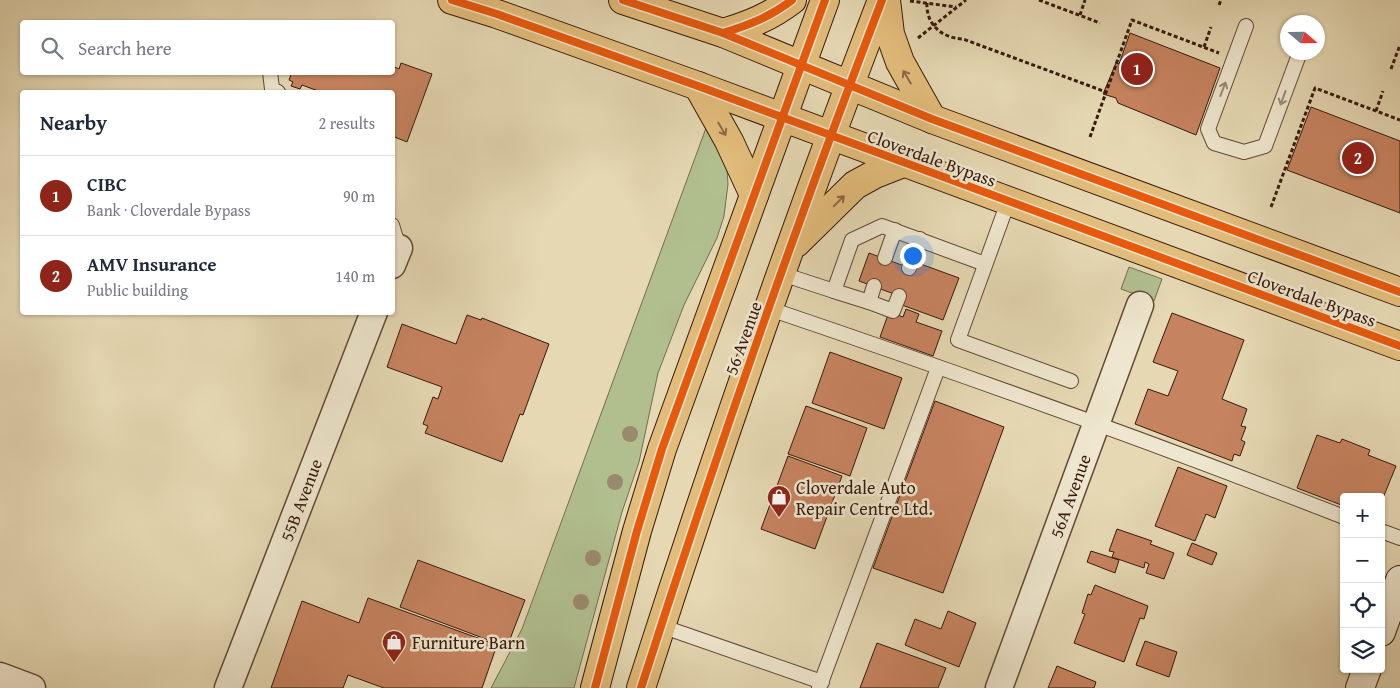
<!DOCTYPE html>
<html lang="en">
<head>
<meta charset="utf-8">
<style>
  :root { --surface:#fff; --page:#f6f6f7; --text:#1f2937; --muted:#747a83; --line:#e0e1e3; --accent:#8f2418 }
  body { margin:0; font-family:"Gentium Book Plus",serif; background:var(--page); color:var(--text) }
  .controls { position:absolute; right:15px; bottom:15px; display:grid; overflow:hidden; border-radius:5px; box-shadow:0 1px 4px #0004 }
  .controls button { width:45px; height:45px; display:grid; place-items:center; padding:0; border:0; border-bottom:1px solid var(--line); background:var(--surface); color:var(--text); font:25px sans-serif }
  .compass { position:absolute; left:1280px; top:15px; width:45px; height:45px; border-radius:50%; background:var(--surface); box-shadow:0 1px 4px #0004; rotate:110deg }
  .you { position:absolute; left:912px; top:255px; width:18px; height:18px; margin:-12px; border:4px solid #fff; border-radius:50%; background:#1a73e8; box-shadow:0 0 0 8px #1a73e833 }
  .badge { display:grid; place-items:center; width:32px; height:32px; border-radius:50%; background:var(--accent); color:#fff; font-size:16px; font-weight:700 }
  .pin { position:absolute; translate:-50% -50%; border:2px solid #fff; box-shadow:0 1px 5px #0006 }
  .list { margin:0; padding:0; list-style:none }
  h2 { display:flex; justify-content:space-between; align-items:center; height:65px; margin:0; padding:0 20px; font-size:21px }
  h2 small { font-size:16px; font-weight:400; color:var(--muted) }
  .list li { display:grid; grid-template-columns:32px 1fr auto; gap:15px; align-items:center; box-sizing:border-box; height:80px; padding:0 20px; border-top:1px solid var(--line) }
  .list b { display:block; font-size:19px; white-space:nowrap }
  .list p { margin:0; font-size:16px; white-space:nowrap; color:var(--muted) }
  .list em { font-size:16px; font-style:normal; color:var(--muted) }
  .icon { flex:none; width:28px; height:28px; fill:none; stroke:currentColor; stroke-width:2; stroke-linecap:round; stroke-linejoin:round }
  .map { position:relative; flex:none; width:1400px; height:688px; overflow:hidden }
  .search { position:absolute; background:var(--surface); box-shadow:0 1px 4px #0004; left:20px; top:20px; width:375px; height:55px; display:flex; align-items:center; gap:12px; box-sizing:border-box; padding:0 18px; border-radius:5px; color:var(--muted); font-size:19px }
  .panel { position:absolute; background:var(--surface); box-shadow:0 1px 4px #0004; left:20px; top:90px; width:375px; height:225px; border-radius:5px }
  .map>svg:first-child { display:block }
  .green { fill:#b1bf8f; stroke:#746c4e }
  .building { fill:#c6835f; stroke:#37190d }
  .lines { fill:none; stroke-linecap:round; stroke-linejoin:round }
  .lane-casing { stroke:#624936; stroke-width:16 }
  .street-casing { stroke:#624936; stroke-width:29 }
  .secondary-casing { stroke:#37190d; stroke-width:30 }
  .highway-casing { stroke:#37190d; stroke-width:30 }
  .path { stroke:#37190d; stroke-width:3; stroke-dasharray:4 2.5; stroke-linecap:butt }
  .lane { stroke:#eee6ce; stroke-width:14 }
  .street { stroke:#eee6ce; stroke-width:26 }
  .secondary { stroke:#eee6ce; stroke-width:28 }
  .highway { stroke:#e2bc7a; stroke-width:28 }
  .cycleway-casing { stroke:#eee6ce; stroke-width:11 }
  .cycleway { stroke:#e8590c; stroke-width:8 }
  .tree { fill:#9a8a6d }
  .oneway { stroke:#8c6a44 }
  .oneway2 { stroke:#9c8a77 }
  .labels { text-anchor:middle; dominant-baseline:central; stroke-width:5; stroke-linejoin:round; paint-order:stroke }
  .street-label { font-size:18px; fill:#37190d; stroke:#eee6ce }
  .poi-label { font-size:18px; fill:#37190d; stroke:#eee6ce; text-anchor:start }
</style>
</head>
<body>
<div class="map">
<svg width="1400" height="688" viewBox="0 0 1400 688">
  <rect width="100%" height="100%" fill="#e5d8b3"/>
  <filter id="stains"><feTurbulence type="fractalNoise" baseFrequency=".004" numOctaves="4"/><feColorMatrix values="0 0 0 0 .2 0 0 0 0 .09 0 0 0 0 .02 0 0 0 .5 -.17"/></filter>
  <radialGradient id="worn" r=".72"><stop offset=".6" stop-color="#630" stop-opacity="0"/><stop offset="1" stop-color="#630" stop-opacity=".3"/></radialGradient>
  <g class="green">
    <polygon points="706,128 723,156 727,169 728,184 724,216 717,238 684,305 658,373 639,462 622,512 574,688 491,688 522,629"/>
    <polygon points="1129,267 1162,279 1154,301 1121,289"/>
  </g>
  <g class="building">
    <polygon points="1130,33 1220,68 1196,135 1118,103 1116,98 1103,94 1116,63 1119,64"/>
    <polygon points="401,63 432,74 407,142 392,136 392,92 321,92 302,85 300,89 291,86 293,82 289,80 292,72 392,72 392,66 399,69"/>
    <polygon points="1311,107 1400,141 1400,213 1287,170"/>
    <polygon points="869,253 915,270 918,263 959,278 943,320 902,305 905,298 859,281"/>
    <polygon points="906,309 919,314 916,322 942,331 933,356 880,337 889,312 903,317"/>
    <polygon points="1172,313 1244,340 1222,399 1247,409 1241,426 1246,427 1241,440 1245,442 1240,456 1234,454 1232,461 1135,424 1148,389 1168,396 1178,371 1153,362"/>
    <polygon points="467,315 481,320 482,318 549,344 523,415 520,414 502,462 425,433 428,426 423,424 433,397 438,399 442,387 387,367 402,324 456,344"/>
    <polygon points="830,352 902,378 884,429 812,403"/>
    <polygon points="935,401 1004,427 943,593 873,568"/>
    <polygon points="806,406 867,428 850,476 788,454"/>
    <polygon points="1317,435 1340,443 1342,439 1370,450 1368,455 1396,466 1381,503 1381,497 1344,497 1344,506 1297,488"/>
    <polygon points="788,456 842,476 815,549 761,529"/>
    <polygon points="1178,467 1227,486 1215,518 1206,514 1195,541 1155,526"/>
    <polygon points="1117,529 1152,541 1150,544 1174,553 1164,579 1146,573 1149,564 1145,562 1144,568 1112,557 1114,552 1109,551"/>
    <polygon points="1192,543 1217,553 1212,565 1187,555"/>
    <polygon points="1091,551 1119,560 1115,573 1087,562"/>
    <polygon points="418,560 525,600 507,647 400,607"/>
    <polygon points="1095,585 1148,606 1144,619 1140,618 1124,662 1074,643 1085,614 1082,613 1088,594 1091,595"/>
    <polygon points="368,598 497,645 482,688 384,688 348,675 343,688 271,688 302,601 359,623"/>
    <polygon points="948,611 976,623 959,667 905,645 915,619 941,629"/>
    <polygon points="1145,641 1177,652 1169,677 1136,665"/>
    <polygon points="877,643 946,668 938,688 860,688"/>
    <polygon points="1057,666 1096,682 1094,688 1048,688"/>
  </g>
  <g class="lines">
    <g class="lane-casing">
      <g id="lane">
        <polyline points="1246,26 1208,129 1214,143 1244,152 1265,146 1300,52"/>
        <polyline points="270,72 272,89 278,92"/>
        <polyline points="1008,202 958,340 1071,381"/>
        <polyline points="392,225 399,248"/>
        <polyline points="885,258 895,230"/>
        <polyline points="909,268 920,239"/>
        <polyline points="782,274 834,291"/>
        <polyline points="874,286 869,302 834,291 852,240 882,226 985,264"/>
        <polyline points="869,302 893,311 899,296"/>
        <path d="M770 309C962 374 1154 443 1344 517"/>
        <polyline points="1381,531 1400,538"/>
        <polyline points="661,626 822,682"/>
        <polyline points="819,688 938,368"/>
      </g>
    </g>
    <g class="street-casing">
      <g id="street">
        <polyline points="392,265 399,248"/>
        <polyline points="0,676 32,688"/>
        <polyline points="228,688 374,312"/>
        <polyline points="999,688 1140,305"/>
      </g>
    </g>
    <g class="secondary-casing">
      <g id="secondary">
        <polyline points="1381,632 1400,580"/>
        <polyline points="1360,688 1367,669"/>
      </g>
    </g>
    <g class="highway-casing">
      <g id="highway">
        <polyline points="452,0 497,14 698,86 1400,346"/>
        <polyline points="623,0 723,33 932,119 1400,292"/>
        <polyline points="886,0 890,34 900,62 932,119"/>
        <path d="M723 33C749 25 770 17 792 0"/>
        <polyline points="698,86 729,141 754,195"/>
        <polyline points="796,243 855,185 875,174 903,163"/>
        <polyline points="595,688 637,531 662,449 825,0"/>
        <path d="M641 688C715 457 795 227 882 0"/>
      </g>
    </g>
    <g class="path">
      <polyline points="1039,0 1100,23"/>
      <polyline points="910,1 956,7"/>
      <path d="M927 3C926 25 942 38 963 39L1106 92"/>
      <polyline points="1219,5 1221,0"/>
      <polyline points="1080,15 1085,0"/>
      <polyline points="918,38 966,0"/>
      <polyline points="1204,47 1211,27"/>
      <polyline points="1391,69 1400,45"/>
      <polyline points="1376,111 1383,91"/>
      <polyline points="1090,137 1132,20 1219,53"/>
      <polyline points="1271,207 1315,88 1400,120"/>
    </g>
    <use href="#lane" class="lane"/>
    <use href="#street" class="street"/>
    <use href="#secondary" class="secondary"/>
    <use href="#highway" class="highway"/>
    <g class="cycleway-casing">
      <g id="cycleway">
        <polyline points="452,0 497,14 698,86 1400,346"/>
        <polyline points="623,0 723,33 932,119 1400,292"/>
        <path d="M723 33C749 25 770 17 792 0"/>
        <polyline points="595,688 637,531 662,449 825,0"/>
        <path d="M641 688C715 457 795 227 882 0"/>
      </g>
    </g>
    <use href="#cycleway" class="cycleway"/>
  </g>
  <g class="tree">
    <circle cx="630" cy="434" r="8"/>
    <circle cx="615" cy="482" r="8"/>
    <circle cx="593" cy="558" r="8"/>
    <circle cx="581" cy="602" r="8"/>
  </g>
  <defs><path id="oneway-shaft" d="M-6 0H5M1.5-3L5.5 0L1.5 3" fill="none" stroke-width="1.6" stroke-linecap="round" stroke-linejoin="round" transform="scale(1.25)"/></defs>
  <g class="oneway">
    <use href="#oneway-shaft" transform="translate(907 77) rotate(-121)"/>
    <use href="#oneway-shaft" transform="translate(722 129) rotate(60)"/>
    <use href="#oneway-shaft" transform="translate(839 201) rotate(-45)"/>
  </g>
  <g class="oneway2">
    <use href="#oneway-shaft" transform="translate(1223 89) rotate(-69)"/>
    <use href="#oneway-shaft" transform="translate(1283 98) rotate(110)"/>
  </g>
  <defs>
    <g id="shop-pin" transform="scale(1.25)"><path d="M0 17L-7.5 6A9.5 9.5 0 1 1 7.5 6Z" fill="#8f2418" stroke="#eee6ce"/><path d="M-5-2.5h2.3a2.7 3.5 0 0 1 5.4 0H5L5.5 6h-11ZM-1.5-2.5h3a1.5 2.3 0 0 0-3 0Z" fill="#fff"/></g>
  </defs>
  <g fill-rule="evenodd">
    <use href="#shop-pin" x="779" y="497"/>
    <use href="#shop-pin" x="394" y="642"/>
  </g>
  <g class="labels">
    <g class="street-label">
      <text transform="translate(932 158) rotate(20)">Cloverdale Bypass</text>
      <text transform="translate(1312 298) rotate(20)">Cloverdale Bypass</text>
      <text transform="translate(743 338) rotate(-70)">56 Avenue</text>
      <text transform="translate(1070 496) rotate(-70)">56A Avenue</text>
      <text transform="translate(301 500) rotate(-69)">55B Avenue</text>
    </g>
    <g class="poi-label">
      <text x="796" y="487">Cloverdale Auto<tspan x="796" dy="21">Repair Centre Ltd.</tspan></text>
      <text x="412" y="642">Furniture Barn</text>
    </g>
  </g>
  <rect width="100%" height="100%" filter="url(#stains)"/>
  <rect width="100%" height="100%" fill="url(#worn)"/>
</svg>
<div class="controls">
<button>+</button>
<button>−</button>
<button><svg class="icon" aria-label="locate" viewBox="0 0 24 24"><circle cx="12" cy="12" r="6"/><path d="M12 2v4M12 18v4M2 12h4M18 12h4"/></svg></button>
<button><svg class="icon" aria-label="layers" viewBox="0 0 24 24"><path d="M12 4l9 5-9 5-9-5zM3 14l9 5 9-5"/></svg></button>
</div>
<svg class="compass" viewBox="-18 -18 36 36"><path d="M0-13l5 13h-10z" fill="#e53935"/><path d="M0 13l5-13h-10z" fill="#747a83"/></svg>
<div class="you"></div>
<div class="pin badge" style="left:1137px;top:69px">1</div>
<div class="pin badge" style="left:1358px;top:158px">2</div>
<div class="search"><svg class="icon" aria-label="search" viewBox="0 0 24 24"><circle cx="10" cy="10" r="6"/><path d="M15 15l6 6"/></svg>Search here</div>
<section class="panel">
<h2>Nearby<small>2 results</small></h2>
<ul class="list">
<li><span class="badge">1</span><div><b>CIBC</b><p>Bank · Cloverdale Bypass</p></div><em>90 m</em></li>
<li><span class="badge">2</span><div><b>AMV Insurance</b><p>Public building</p></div><em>140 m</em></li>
</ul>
</section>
</div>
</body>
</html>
